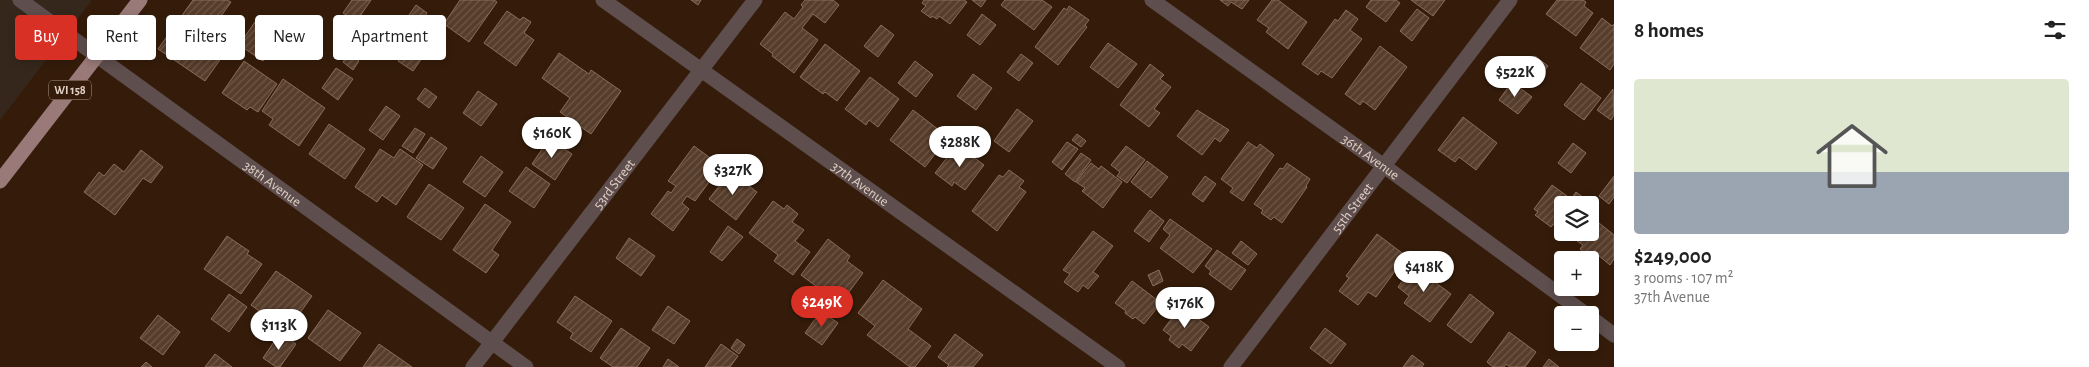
<!DOCTYPE html>
<html lang="en">
<head>
<meta charset="utf-8">
<style>
  body { margin:0; font-family:"Alegreya Sans",sans-serif; background:#f6f6f6; color:#222; height:100vh; display:flex; flex-direction:column; font-size:19px; white-space:nowrap }
  * { box-sizing:border-box; margin:0 }
  p { font-size:16px; color:#767676 }
  .icon { flex:none; width:28px; height:28px; fill:none; stroke:currentColor; stroke-width:2; stroke-linecap:round; stroke-linejoin:round }
  .map { position:relative; flex:1; overflow:hidden }
  .panel { display:flex; flex-direction:column; background:#fff; width:475px }
  .panel>* { flex:none }
  .guide { position:absolute; left:15px; top:15px; width:475px; height:45px; display:flex; gap:10px }
  .tools { position:absolute; left:1554px; top:196px; display:grid; gap:10px }
  .tools a { display:grid; place-items:center; width:45px; height:45px; border-radius:5px; background:#fff; box-shadow:0 2px 8px #0003; font-size:25px }
  .price { position:absolute; translate:-50% -42px; padding:0 11px; border-radius:18px; background:#fff; color:#222; font-size:16px; line-height:32px; filter:drop-shadow(0 1px 2px #0008) }
  .price::after { content:''; position:absolute; left:50%; top:30px; width:15px; height:11px; margin-left:-8px; background:inherit; clip-path:polygon(0 0,100% 0,50% 100%) }
  .price.current { background:#d93025; color:#fff }
  ul { padding:0; list-style:none }
  li { display:grid; align-content:center; gap:10px; height:265px; padding:0 20px }
  li span { display:grid; place-items:center; height:155px; border-radius:5px; color:#555 }
  li>.icon { margin-inline-start:auto }
  span .icon { width:90px; height:90px; fill:#fffc; stroke-width:1 }
  li b { font-size:21px }
  h2 { display:flex; justify-content:space-between; align-items:center; height:60px; padding:0 20px; font-size:21px }
  .chip { padding:0 18px; border-radius:5px; background:#fff; box-shadow:0 2px 8px #0003; font-size:18px; line-height:45px }
  .chip.current { background:#d93025; color:#fff }
  main { display:flex; flex:1; min-height:0 }
  .map>svg:first-child { display:block }
  .commercial { fill:#35271b }
  .building { fill:url(#building-hatch); stroke:#8b6c59 }
  .lines { fill:none; stroke-linecap:round; stroke-linejoin:round }
  .street { stroke:#5e4f4e; stroke-width:15 }
  .primary { stroke:#997a78; stroke-width:15 }
  .labels { text-anchor:middle; stroke-width:4; stroke-linejoin:round; paint-order:stroke }
  .shield { fill:#351c0a; stroke:#ad9a8d; stroke-width:1 }
  .shield-label { font-size:12px; font-weight:bold; fill:#e1d0c5 }
  .street-label { font-size:14px; fill:#e1d0c5; stroke:#351c0a }
</style>
</head>
<body>
<main>
<div class="map">
<svg width="1614" height="367" viewBox="0 0 1614 367">
  <defs>
    <pattern id="building-hatch" width="6" height="6" patternUnits="userSpaceOnUse" patternTransform="scale(1.25)"><rect width="6" height="6" fill="#573d2b"/><path d="M-1 1l2-2M0 6l6-6M5 7l2-2" fill="none" stroke="#6f5848"/></pattern>
  </defs>
  <rect width="100%" height="100%" fill="#351c0a"/>
  <path class="commercial" d="M0,0H92L0,120Z"/>
  <path class="building" d="M193,0H227L231,2L209,33L229,47L205,81L158,49Z
    M352,0H371L356,22L343,13Z
    M460,0H494L497,2L469,42L444,24Z
    M691,0H701L698,5Z
    M805,0H833L839,5L825,23L813,14L802,28L818,40L794,73L772,56L773,54L760,44L785,12L794,19L803,7L801,5Z
    M924,0H964L967,2L950,24L939,16L937,19L932,16L931,18L921,11L926,6L922,3Z
    M972,0H986L981,7Z
    M1005,0H1042L1052,7L1034,30L1001,5Z
    M1220,0H1249L1242,9L1231,2L1228,6Z
    M1272,0H1278L1307,22L1288,49L1266,32L1269,28L1257,20Z
    M1371,0H1396L1400,3L1386,22L1366,7Z
    M1411,0H1445L1433,16Z
    M1557,0H1583L1586,2L1584,6L1593,13L1576,36L1546,14Z
    M416,5L427,13L414,33L402,25Z
    M1069,6L1089,20L1085,25L1087,27L1058,65L1035,47L1064,8L1067,10Z
    M1417,9L1429,18L1412,41L1400,31Z
    M1346,10L1358,19L1350,30L1362,39L1332,78L1321,71L1318,75L1302,64L1335,19L1338,21Z
    M507,11L520,20L523,17L531,22L524,33L534,40L516,66L484,43Z
    M982,14L996,25L980,45L967,35Z
    M1602,18L1612,26L1614,24V64L1610,70L1580,48Z
    M257,19L281,35L263,61L239,45Z
    M881,25L894,35L878,57L864,46Z
    M414,38L429,48L413,71L398,61Z
    M1108,43L1137,64L1118,88L1090,67Z
    M825,44L860,71L837,101L825,92L823,94L800,77Z
    M1380,46L1407,67L1375,110L1363,101L1360,105L1345,94Z
    M559,53L589,74L591,70L621,91L591,134L560,112L570,98L542,78Z
    M349,54L359,61L353,70L343,62Z
    M1021,54L1033,63L1019,81L1007,72Z
    M1535,56L1548,66L1532,87L1514,73L1523,61L1528,65Z
    M244,61L277,84L258,112L250,107L247,110L222,93Z
    M915,61L933,75L916,97L898,83Z
    M1150,64L1164,75L1160,79L1171,87L1154,109L1160,113L1149,127L1120,105Z
    M336,68L353,79L338,100L322,88Z
    M973,74L992,88L976,110L957,96Z
    M870,77L899,99L878,127L869,120L866,125L845,109Z
    M283,79L325,108L299,146L269,125L273,119L262,111Z
    M1512,82L1532,97L1518,114L1499,100Z
    M1581,83L1601,98L1584,120L1564,105Z
    M425,88L437,97L429,108L417,99Z
    M1613,89L1614,115L1611,120L1597,110Z
    M478,91L497,104L481,126L463,113Z
    M386,106L400,116L383,140L369,130Z
    M1017,109L1033,121L1009,152L994,141Z
    M913,110L948,137L925,167L890,140Z
    M1197,110L1229,130L1220,142L1215,138L1202,155L1177,136Z
    M1463,117L1497,143L1476,170L1459,157L1455,162L1438,150Z
    M329,124L365,149L345,179L309,154Z
    M415,128L425,134L413,153L402,146Z
    M1077,134L1086,141L1081,147L1072,140Z
    M431,137L447,148L433,169L416,158Z
    M549,139L572,154L555,180L532,164Z
    M1067,142L1078,149L1062,170L1052,162Z
    M1248,142L1257,148L1260,144L1274,155L1243,201L1230,192L1233,188L1221,179Z
    M1573,143L1586,153L1571,173L1558,163Z
    M957,145L984,165L965,190L954,182L952,186L935,173Z
    M694,146L721,166L695,201L687,196L682,203L689,209L673,231L651,214L668,191L671,193L676,186L668,181Z
    M1126,146L1145,160L1127,183L1117,176L1120,172L1111,165Z
    M380,149L394,158L400,149L423,165L396,205L382,195L377,202L355,187Z
    M141,150L163,167L151,183L143,178L115,215L84,192L99,172L104,176L114,164L124,172Z
    M1081,153L1091,160L1075,182L1065,174Z
    M481,156L503,172L485,197L463,182Z
    M1147,161L1168,177L1151,198L1131,182Z
    M1091,163L1099,169L1101,166L1122,182L1103,208L1082,191L1085,188L1076,182Z
    M1287,163L1310,179L1306,186L1307,187L1282,223L1274,217L1271,220L1261,213L1263,210L1254,204L1280,168L1283,169Z
    M526,167L550,184L534,208L509,191Z
    M1009,170L1024,181L1019,187L1026,192L997,231L972,211L999,175L1003,177Z
    M730,172L757,192L736,220L709,199Z
    M1205,176L1216,184L1203,202L1192,194Z
    M1614,176V197L1609,204L1599,196Z
    M429,184L464,208L441,240L407,217Z
    M1552,185L1571,199L1576,192L1588,201L1586,205H1562V230L1554,224L1551,227L1535,215L1538,212L1534,209Z
    M773,201L784,209L787,205L798,214L792,222L804,230L795,241L810,252L793,275L774,261L778,255L749,233Z
    M485,204L511,222L492,250L499,255L486,273L453,250Z
    M1150,210L1164,221L1149,242L1134,231Z
    M1170,219L1212,249L1193,273L1160,248L1170,235L1163,229Z
    M1594,219L1614,235V259L1610,265L1598,255L1594,260L1580,249L1583,245L1577,241L1584,232H1590V224Z
    M728,226L743,237L722,261L710,252Z
    M1093,231L1113,246L1093,272L1099,276L1088,289L1083,285L1078,292L1064,282L1070,274L1063,270Z
    M1377,234L1406,256L1376,297L1368,292L1358,305L1339,291L1349,278L1346,276Z
    M227,236L249,251L247,254L262,264L241,294L204,269Z
    M629,238L655,256L641,276L616,258Z
    M828,239L850,256L847,261L863,273L840,304L801,275Z
    M1241,241L1257,254L1248,265L1232,253Z
    M1217,250L1246,270L1231,290L1209,274L1211,271L1205,266Z
    M1415,264L1438,281L1436,283L1451,294L1430,322L1404,303L1409,296L1398,287Z
    M1159,270L1163,281L1153,286L1148,275Z
    M276,271L312,296L287,331L251,305Z
    M883,280L922,309L908,329L931,346L915,367H910L867,335L875,326L858,313Z
    M1132,281L1161,303L1144,324L1135,317L1133,319L1125,313L1126,311L1115,303Z
    M229,294L247,307L229,332L211,319Z
    M1470,294L1494,313L1471,343L1447,325Z
    M575,296L612,321L591,352L570,338L573,333L557,322Z
    M668,306L690,321L674,344L652,330Z
    M1181,306L1209,327L1191,351L1182,344L1179,348L1169,340L1171,336L1163,330Z
    M328,310L361,333L340,361L308,338Z
    M821,311L838,323L822,345L805,333Z
    M158,315L180,332L163,355L140,338Z
    M621,328L650,348L637,367H613L600,358Z
    M1325,328L1346,344L1331,364L1310,348Z
    M1509,332L1536,352L1525,367H1510L1506,364L1504,367H1493L1487,362Z
    M280,333L296,344L280,367H276L263,358Z
    M955,334L983,355L973,367H947L949,365L938,357Z
    M737,339L745,345L739,354L731,348Z
    M379,344L412,367H363Z
    M721,344L738,356L730,367H705Z
    M215,354L232,367H205Z
    M1412,355L1424,364L1422,367H1403Z
    M668,359L679,367H663Z
    M1549,359L1559,367H1543Z
    M146,362L152,367H141Z"/>
  <g class="lines">
    <g class="street">
      <path id="s1" d="M20,0L526,367"/>
      <path id="s2" d="M603,0L1118,367"/>
      <path id="s3" d="M1152,0L1384,166L1587,315"/>
      <path d="M1590,317L1614,335"/>
      <path id="s4" d="M473,367L755,0"/>
      <path id="s5" d="M1231,367L1510,0"/>
    </g>
    <path class="primary" d="M0,181L140,0"/>
  </g>
  <g class="labels">
    <rect class="shield" x="49" y="80.5" width="42" height="19" rx="4"/>
    <g class="shield-label">
      <text x="70" y="94">WI 158</text>
    </g>
    <g class="street-label">
      <text dy="5" stroke="none"><textPath href="#s3" startOffset="269">36th Avenue</textPath></text>
      <text dy="5" stroke="none"><textPath href="#s1" startOffset="312">38th Avenue</textPath></text>
      <text dy="5" stroke="none"><textPath href="#s4" startOffset="231">53rd Street</textPath></text>
      <text dy="5" stroke="none"><textPath href="#s2" startOffset="316">37th Avenue</textPath></text>
      <text dy="5" stroke="none"><textPath href="#s5" startOffset="200">55th Street</textPath></text>
    </g>
  </g>
</svg>
<div class="tools">
<a><svg class="icon" aria-label="layers" viewBox="0 0 24 24"><path d="M12 4l9 5-9 5-9-5zM3 14l9 5 9-5"/></svg></a>
<a>+</a>
<a>−</a>
</div>
<b class="price" style="left:1515px;top:98px">$522K</b>
<b class="price" style="left:552px;top:159px">$160K</b>
<b class="price" style="left:960px;top:168px">$288K</b>
<b class="price" style="left:733px;top:196px">$327K</b>
<b class="price" style="left:1424px;top:293px">$418K</b>
<b class="price current" style="left:822px;top:328px">$249K</b>
<b class="price" style="left:1185px;top:329px">$176K</b>
<b class="price" style="left:279px;top:351px">$113K</b>
<div class="guide">
<a class="chip current">Buy</a>
<a class="chip">Rent</a>
<a class="chip">Filters</a>
<a class="chip">New</a>
<a class="chip">Apartment</a>
</div>
</div>
<section class="panel">
<h2>8 homes<svg class="icon" aria-label="filters" viewBox="0 0 24 24"><path d="M4 7h16M4 17h16"/><circle cx="9" cy="7" r="2"/><circle cx="15" cy="17" r="2"/></svg></h2>
<ul>
<li><span style="background:linear-gradient(#dfe7d0 60%,#9aa5b1 0)"><svg class="icon" aria-label="home" viewBox="0 0 24 24"><path d="M3 11l9-7 9 7M6 9v11h12V9"/></svg></span><div><b>$249,000</b><p>3 rooms · 107 m²</p><p>37th Avenue</p></div></li>
</ul>
</section>
</main>
</body>
</html>
